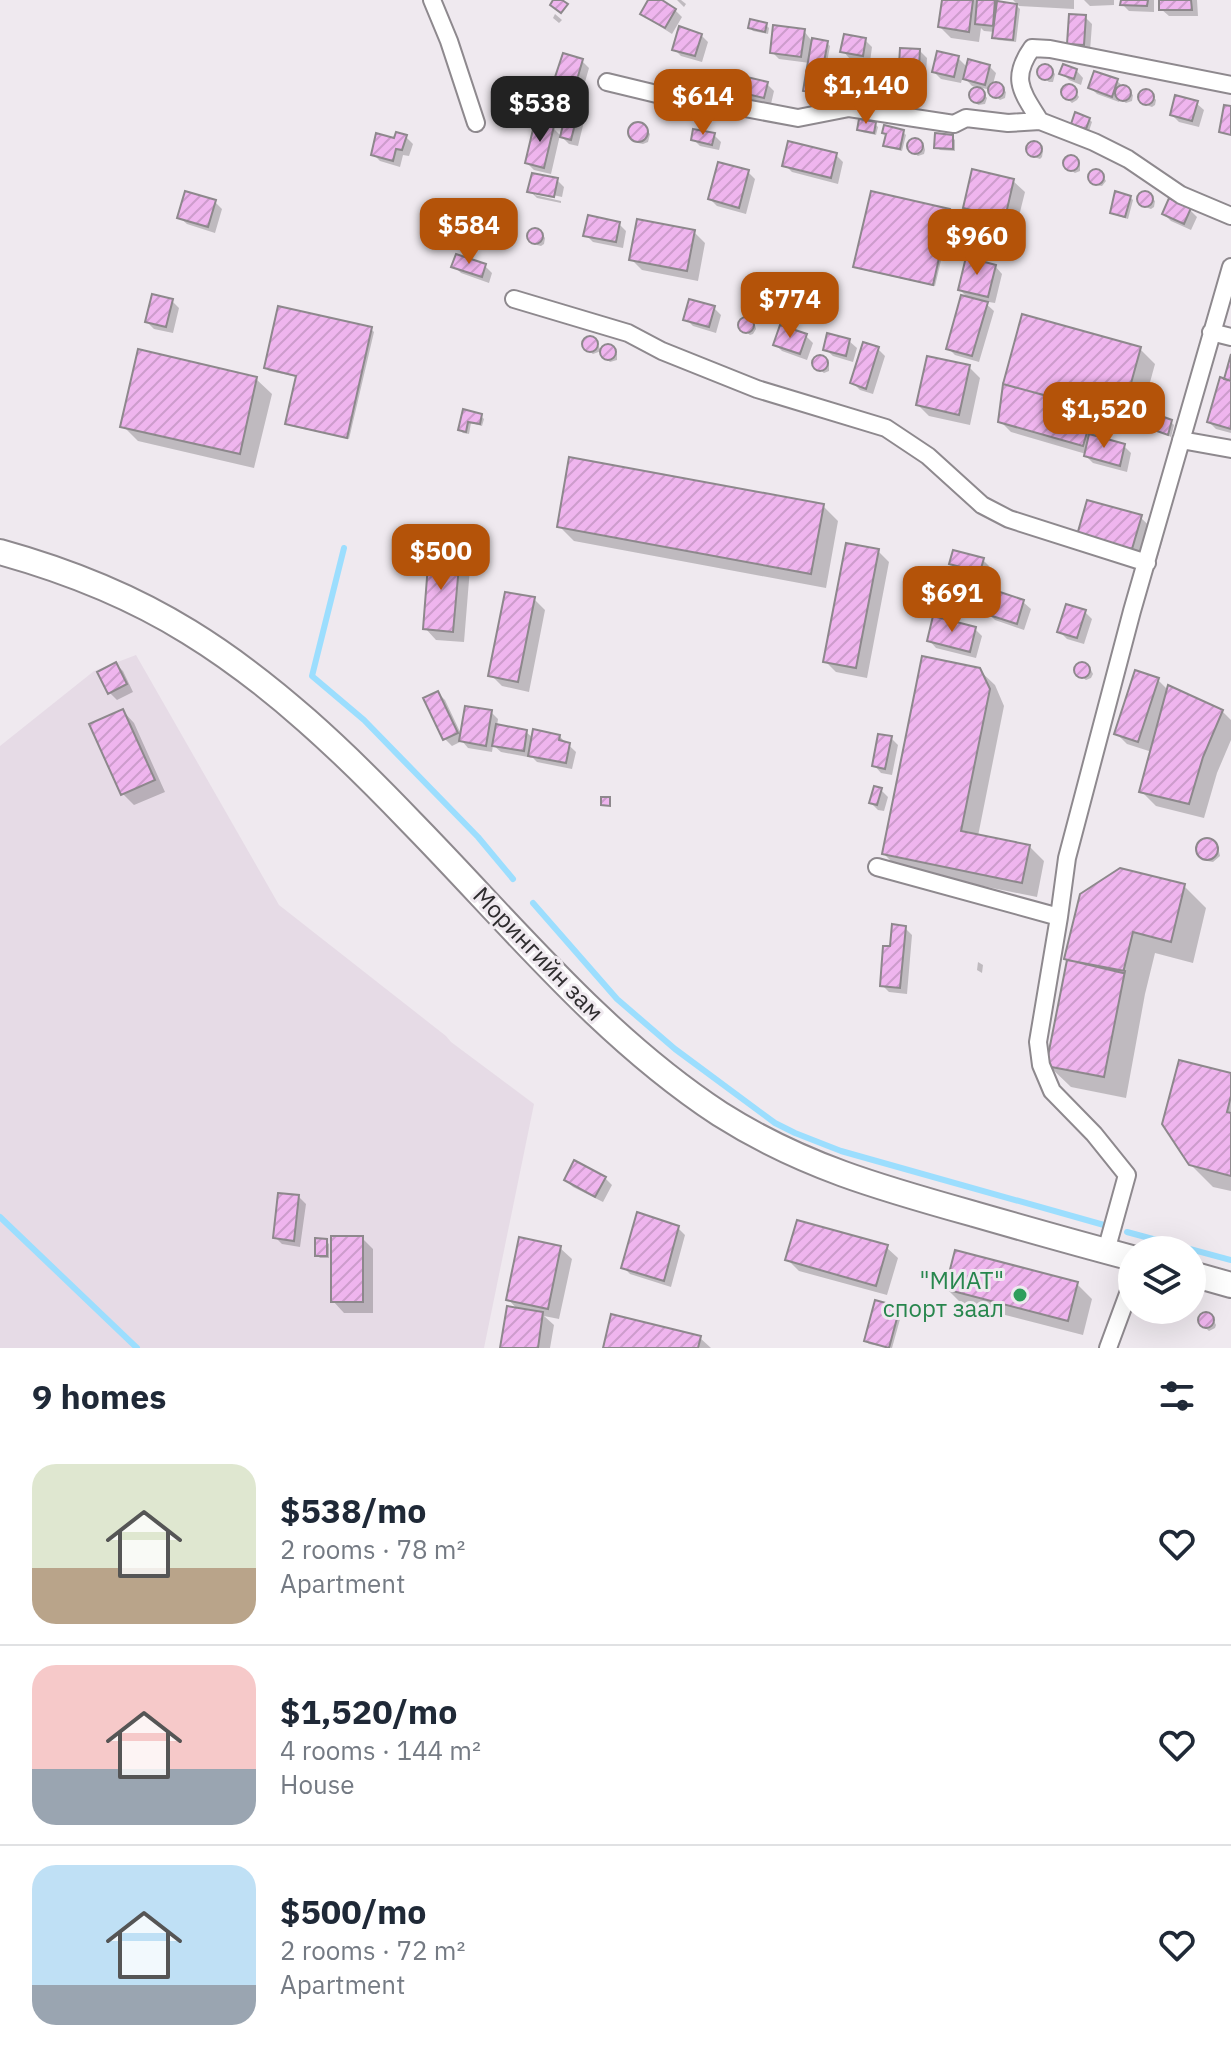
<!DOCTYPE html>
<html lang="en">
<head>
<meta charset="utf-8">
<style>
  body { margin:0; font-family:"IBM Plex Sans",sans-serif; background:#f2f2f3; color:#1f2937; height:100vh; display:flex; flex-direction:column; font-size:30px; white-space:nowrap }
  * { box-sizing:border-box; margin:0 }
  p { font-size:26px; color:#747a83 }
  .icon { flex:none; width:44px; height:44px; fill:none; stroke:currentColor; stroke-width:2; stroke-linecap:round; stroke-linejoin:round }
  .map { position:relative; height:1348px; overflow:hidden }
  .panel { display:flex; flex-direction:column; background:#fff; flex:1 }
  .panel>* { flex:none }
  .fabs { position:absolute; left:1118px; top:1236px; display:grid; gap:16px }
  .fabs a { display:grid; place-items:center; width:88px; height:88px; border-radius:50%; background:#fff; box-shadow:0 8px 32px #0002; font-size:40px }
  .price { position:absolute; translate:-50% -68px; padding:0 18px; border-radius:16px; background:#b45309; color:#fff; font-size:26px; line-height:52px; filter:drop-shadow(0 2px 4px #0008) }
  .price::after { content:''; position:absolute; left:50%; top:48px; width:24px; height:18px; margin-left:-12px; background:inherit; clip-path:polygon(0 0,100% 0,50% 100%) }
  .price.active { background:#222; color:#fff }
  ul { padding:0; list-style:none }
  li { display:flex; align-items:center; gap:24px; height:200px; padding:0 32px }
  li+li { border-top:2px solid #e0e1e3 }
  li span { display:grid; place-items:center; flex:none; width:224px; height:160px; border-radius:24px; color:#555 }
  li>.icon { margin-inline-start:auto }
  span .icon { width:96px; height:96px; fill:#fffc; stroke-width:1 }
  li b { font-size:34px }
  h2 { display:flex; justify-content:space-between; align-items:center; height:96px; padding:0 32px; font-size:34px }
  .map>svg:first-child { display:block }
  .built { fill:#e6dbe6 }
  .shadow { fill:#0003 }
  .lines { fill:none; stroke-linecap:round; stroke-linejoin:round }
  .stream { stroke:#9cdefe; stroke-width:6 }
  .building { fill:url(#building-hatch); stroke:#8d888c; stroke-width:2 }
  .street-casing { stroke:#8e898e; stroke-width:20 }
  .secondary-casing { stroke:#8e898e; stroke-width:28 }
  .street { stroke:#fff; stroke-width:16 }
  .secondary { stroke:#fff; stroke-width:24 }
  .leisure-dot { fill:#2e9e5b; stroke:#efe9ef; stroke-width:3 }
  .labels { text-anchor:middle; stroke-width:6; stroke-linejoin:round; paint-order:stroke }
  .street-label { font-size:24px; fill:#2e2c2e; stroke:#efe9ef }
  .leisure-label { font-size:24px; fill:#27864d; stroke:#efe9ef; text-anchor:end }
</style>
</head>
<body>
<div class="map">
<svg width="1231" height="1348" viewBox="0 0 1231 1348">
  <defs>
    <pattern id="building-hatch" width="6" height="6" patternUnits="userSpaceOnUse" patternTransform="scale(2)"><rect width="6" height="6" fill="#efb5ee"/><path d="M-1 1l2-2M0 6l6-6M5 7l2-2" fill="none" stroke="#cd9ccc"/></pattern>
  </defs>
  <rect width="100%" height="100%" fill="#efe9ef"/>
  <path class="built" d="M136,655L279,905L446,1036L451,1042L534,1104L484,1348H0V746L94,671Z"/>
  <path class="shadow" d="M651,0H658L675,10L682,17L672,34L650,20L643,13Z
    M677,0H681L686,4L684,7Z
    M944,0H998L1002,4L1017,6L1020,9L1016,42L998,40L995,37V32L984,31L981,28L979,42L951,38L940,27Z
    M1013,0H1074V9L1019,6Z
    M1084,0H1114V5L1090,6Z
    M1123,0H1154V12L1129,11L1122,4Z
    M1161,0H1197L1198,16H1169L1161,9Z
    M555,14L562,20L559,23L553,18Z
    M1085,17L1092,24L1090,51L1076,50L1069,43Z
    M766,25L769,28L768,34L753,31L750,28Z
    M804,31L811,40L827,43L830,46L821,95L808,93L805,90L810,63L779,59L772,52Z
    M701,35L708,42L702,62L681,56L674,49Z
    M865,40L872,47L870,62L850,59L843,51Z
    M920,51L927,58L926,73L908,71L901,64Z
    M958,58L968,68L989,66L996,73L993,84L1000,85L1003,89L1006,92L1005,98L1000,100L993,95L991,90L978,87L987,98L985,104L978,105L971,95L977,87L972,86L963,76L961,83L941,79L934,72Z
    M582,61L589,68L583,89L565,84L558,77Z
    M1043,67H1049L1055,74L1053,82H1049L1040,75L1039,71Z
    M1076,70L1083,78L1081,85L1069,80L1062,73Z
    M1117,81L1133,95L1132,101L1126,103L1120,99L1119,102L1097,94L1090,87Z
    M767,84L774,91L771,104L744,98L736,91Z
    M1068,86L1075,91L1079,97L1077,100L1072,103L1065,97L1063,91Z
    M1145,91L1149,92L1156,100L1155,105L1152,107L1146,105L1142,102L1140,96Z
    M580,102L587,109L578,146L569,144L562,137Z
    M1196,103L1204,110L1199,127L1179,122L1172,115Z
    M1089,119L1092,122L1089,131L1073,123Z
    M636,124H641L650,134L648,142L643,144L638,143L631,135L632,127Z
    M875,124L878,127L876,135L862,132L859,129Z
    M553,128L560,135L551,174L534,170L527,163Z
    M884,132H903L906,135L902,151L889,148L886,145L888,136Z
    M714,135L721,142L719,150L700,146L693,139Z
    M406,137L413,144L409,156L403,155L400,167L380,161L373,154Z
    M952,137L955,140V151L940,150L937,147Z
    M916,140L924,146L925,150L924,154L918,156L911,151L909,145L910,142Z
    M1033,143L1037,144L1043,151L1042,157L1040,159L1034,157L1030,154L1028,148Z
    M836,155L843,162L838,184L792,172L785,165Z
    M1070,157L1080,163V171L1075,173L1067,168L1065,162Z
    M1096,171H1100L1106,181L1102,186L1096,185L1090,178L1092,172Z
    M748,172L755,179L746,214L717,206L710,199Z
    M557,180L564,187L562,197L535,191V195L561,201V203L537,198L530,191Z
    M1013,181L1025,192L1016,228L977,218L965,207Z
    M1144,193L1148,194L1155,201L1154,207L1151,209L1145,207L1141,204L1139,198Z
    M1130,197L1133,200L1128,219L1115,215L1112,212Z
    M215,202L222,209L215,233L187,224L179,217Z
    M1190,210L1197,217L1191,230L1171,221L1164,214Z
    M949,211L952,214L935,286L859,269L856,266Z
    M619,224L626,231L623,248L593,242L586,235Z
    M536,230L540,231L545,238L544,244L541,246L537,245L529,236L530,233Z
    M694,232L705,243L698,281L642,270L631,259Z
    M983,238L986,241L984,252L975,250L972,247Z
    M454,266H485L492,273L489,283L461,273Z
    M995,266L1002,274L995,303L983,301L994,311L979,362L955,355L948,348L969,299L960,290Z
    M172,301L179,308L173,333L154,329L147,322Z
    M714,308L721,315L716,333L693,326L686,319Z
    M747,319L755,325L756,329L753,334L750,335L741,328V322Z
    M371,329L374,332L349,439L291,426L288,423L298,377L269,371L266,368Z
    M806,336L813,343L807,360L782,351L775,344Z
    M591,338L597,343L601,351L593,354L586,349L584,343Z
    M849,341L857,348L853,362L833,356L825,349Z
    M609,346L617,354V360L610,362L604,357L602,351Z
    M878,349L885,356L873,394L860,390L853,383Z
    M1140,349L1155,364L1137,430L1104,421L1099,439L1124,446L1131,453L1127,472L1093,463L1086,456V454L1011,432L1000,421L1005,384Z
    M820,357L829,363V371L824,373L817,368L815,365L816,359Z
    M1231,361V433L1216,429L1209,422Z
    M969,367L980,378L970,425L929,416L918,405Z
    M256,379L272,394L254,468L138,441L123,426Z
    M464,412L481,416L484,419L482,426L471,423L469,434L463,433L460,430Z
    M1171,422L1174,425L1171,437L1159,431Z
    M823,506L838,521L826,588L574,541L559,526Z
    M1140,517L1163,539L1154,570L1102,556Z
    M878,551L889,562L867,678L836,672L825,661Z
    M459,557L470,568L464,642L436,640L425,628Z
    M983,560L990,567L987,578L982,577L992,588L991,591L1023,602L1031,609L1024,630L995,620L988,613L989,611L955,602L948,595L962,574L952,563Z
    M534,599L545,610L529,692L502,686L491,675Z
    M1085,612L1092,619L1084,644L1067,639L1060,632Z
    M975,629L982,636L976,658L936,648L929,640Z
    M116,664L123,671L133,692L117,700L110,693Z
    M1084,664L1091,670L1093,674L1091,678L1086,680L1079,675L1077,669L1078,666Z
    M979,670L995,685L1004,706L978,836L1029,846L1044,861L1037,897L899,869L884,854Z
    M1158,680L1169,691L1222,711L1231,720V740L1217,773L1204,818L1156,806L1141,791L1152,752L1127,744L1116,733Z
    M438,693L445,700L462,736L491,712L498,719L497,726L526,732L533,738L559,736L576,752L572,769L537,762L533,758L501,752L493,745L492,752L468,748L462,741L452,746L445,739Z
    M123,711L134,723L165,792L134,805L123,794Z
    M891,738L898,745L892,775L881,773L874,765Z
    M881,790L888,797L884,811L878,810L871,803Z
    M1209,840L1218,847L1220,856L1213,862L1207,861L1198,852V847L1201,842Z
    M1184,886L1206,908L1193,963L1155,953L1145,994L1126,1098L1071,1087L1048,1065L1069,961L1066,958Z
    M905,928L912,935L907,994L889,992L882,985L892,949Z
    M978,962L983,965L982,973L977,970Z
    M1231,1075V1191L1213,1187L1190,1164Z
    M605,1178L612,1185L603,1202L573,1187L566,1180Z
    M299,1197L306,1204L300,1247L282,1244L275,1237Z
    M678,1228L685,1235L671,1287L630,1274L623,1267Z
    M362,1238L373,1249V1313H344L333,1301Z
    M326,1241L329,1244V1258H320L317,1255Z
    M886,1247L898,1258L887,1295L799,1271L788,1260Z
    M560,1248L572,1259L559,1319L544,1316L554,1325L550,1348H502L518,1310L508,1299Z
    M1077,1284L1092,1299L1083,1335L962,1304L947,1289Z
    M899,1309L902,1312L892,1348L869,1344L866,1341Z
    M1205,1315L1213,1319L1216,1325L1215,1328L1209,1331L1202,1325L1200,1322L1202,1316Z
    M700,1338L711,1348H605Z"/>
  <g class="lines">
    <path class="stream" d="M344,548L312,676L364,720L478,837L513,879
      M533,903L617,999L675,1049L775,1123L795,1133L841,1151L1104,1225
      M0,1217L137,1348
      M1127,1232L1231,1260"/>
  </g>
  <path class="building" d="M553,0H562L568,4L561,13L550,5Z
    M648,0H662L676,9L665,28L640,14Z
    M942,0H973L969,32L938,27Z
    M977,0H995L993,26L975,24Z
    M1121,0H1148L1147,6L1120,5Z
    M1159,0H1191L1192,10H1159Z
    M997,1L1017,4L1013,40L992,38Z
    M1069,14L1086,15L1084,45L1067,44Z
    M750,19L767,23L765,32L748,28Z
    M773,25L805,29L801,57L770,53Z
    M679,26L702,34L695,56L672,50Z
    M844,34L866,38L863,56L840,52Z
    M812,38L828,41L818,93L803,91Z
    M900,48L920,49L919,67L899,65Z
    M937,51L959,56L954,77L932,72Z
    M563,53L583,59L576,83L555,77Z
    M968,59L990,65L985,85L963,79Z
    M1037 72a8 8 0 1 1 16 0a8 8 0 1 1-16 0Z
    M1063,64L1077,69L1074,79L1059,74Z
    M1094,71L1118,79L1112,97L1088,88Z
    M738,75L768,82L764,98L734,91Z
    M988 90a8 8 0 1 1 16 0a8 8 0 1 1-16 0Z
    M1061 92a8 8 0 1 1 16 0a8 8 0 1 1-16 0Z
    M1115 93a8 8 0 1 1 16 0a8 8 0 1 1-16 0Z
    M969 95a8 8 0 1 1 16 0a8 8 0 1 1-16 0Z
    M1138 97a8 8 0 1 1 16 0a8 8 0 1 1-16 0Z
    M1175,95L1198,101L1192,121L1170,115Z
    M570,97L581,100L571,140L560,137Z
    M1224,105L1231,106V135L1219,132Z
    M1075,112L1090,118L1086,129L1071,124Z
    M859,119L876,122L874,133L857,130Z
    M535,121L554,126L544,168L525,163Z
    M628 132a10 10 0 1 1 20 0a10 10 0 1 1-20 0Z
    M884,125L904,130L900,149L883,146L886,134L882,133Z
    M693,129L715,133L712,145L691,140Z
    M396,132L407,135L402,150L396,149L393,161L371,155L376,133L394,138Z
    M935,133L953,135V149L934,148Z
    M907 146a8 8 0 1 1 16 0a8 8 0 1 1-16 0Z
    M1026 149a8 8 0 1 1 16 0a8 8 0 1 1-16 0Z
    M788,141L837,153L831,178L782,166Z
    M1063 163a8 8 0 1 1 16 0a8 8 0 1 1-16 0Z
    M718,162L749,170L739,208L708,199Z
    M1088 177a8 8 0 1 1 16 0a8 8 0 1 1-16 0Z
    M972,169L1014,179L1005,218L963,208Z
    M532,173L558,178L554,197L527,192Z
    M1137 199a8 8 0 1 1 16 0a8 8 0 1 1-16 0Z
    M185,191L216,200L208,227L177,218Z
    M871,191L950,209L933,285L853,267Z
    M1115,191L1131,196L1125,217L1110,213Z
    M1169,198L1191,208L1184,224L1162,214Z
    M588,215L620,222L616,242L583,236Z
    M637,219L695,230L687,271L629,260Z
    M527 236a8 8 0 1 1 16 0a8 8 0 1 1-16 0Z
    M973,233L984,236L981,250L970,248Z
    M456,254L486,264L482,277L451,267Z
    M966,257L996,265L988,297L958,290Z
    M152,294L173,299L166,327L145,322Z
    M961,295L988,302L972,356L946,349Z
    M689,299L715,306L709,327L683,320Z
    M278,306L372,327L347,438L285,424L296,376L264,368Z
    M1022,314L1141,347L1122,416L1003,384Z
    M738 325a8 8 0 1 1 16 0a8 8 0 1 1-16 0Z
    M780,325L807,334L800,354L773,345Z
    M827,333L850,339L846,356L823,350Z
    M582 344a8 8 0 1 1 16 0a8 8 0 1 1-16 0Z
    M863,342L879,347L866,389L850,383Z
    M600 352a8 8 0 1 1 16 0a8 8 0 1 1-16 0Z
    M138,349L257,377L240,454L120,427Z
    M1231,354V381L1224,379Z
    M812 363a8 8 0 1 1 16 0a8 8 0 1 1-16 0Z
    M927,356L970,365L959,415L916,405Z
    M1220,377L1231,381V429L1207,422Z
    M1003,384L1094,409L1083,446L998,422Z
    M463,409L482,414L480,424L468,422L466,432L458,430Z
    M1161,416L1172,420L1168,435L1157,431Z
    M1089,434L1125,444L1120,466L1084,456Z
    M569,457L824,504L811,574L557,527Z
    M1087,500L1142,515L1132,549L1077,535Z
    M846,543L879,549L856,668L823,662Z
    M953,550L984,558L980,572L949,564Z
    M429,552L460,555L453,632L423,629Z
    M953,569L986,579L979,605L946,595Z
    M994,590L1024,600L1017,624L986,614Z
    M505,592L535,597L518,682L488,676Z
    M1066,604L1086,610L1077,638L1057,632Z
    M933,616L976,627L970,652L927,641Z
    M922,656L980,668L990,689L961,831L1030,845L1022,883L882,854Z
    M1074 670a8 8 0 1 1 16 0a8 8 0 1 1-16 0Z
    M116,662L127,684L108,694L97,672Z
    M1135,670L1159,678L1138,742L1114,734Z
    M1168,685L1223,710L1203,757L1189,804L1139,792Z
    M438,691L458,733L443,740L423,698Z
    M465,706L492,710L486,746L459,741Z
    M123,709L155,780L121,795L89,724Z
    M496,724L527,730L524,751L492,746Z
    M533,729L560,735L559,740L570,743L566,763L528,756Z
    M878,734L892,736L885,769L872,766Z
    M874,786L882,788L877,805L869,803Z
    M601,797H610V806L601,805Z
    M1196 849a11 11 0 1 1 22 0a11 11 0 1 1-22 0Z
    M1120,868L1185,884L1171,942L1133,932L1123,973L1064,959L1080,894Z
    M892,924L906,926L900,988L880,986L883,946H890Z
    M1067,960L1125,971L1104,1077L1046,1066Z
    M1179,1060L1231,1073V1096L1227,1112L1231,1113V1176L1189,1165L1162,1124Z
    M574,1160L606,1177L595,1197L564,1180Z
    M278,1193L299,1195L294,1241L273,1238Z
    M637,1212L679,1226L664,1281L621,1268Z
    M797,1220L888,1245L876,1286L785,1260Z
    M331,1236H363V1302H331Z
    M519,1237L561,1246L548,1309L506,1300Z
    M315,1238L327,1239V1256H315Z
    M955,1250L1078,1282L1068,1321L945,1289Z
    M875,1300L900,1307L889,1348L864,1341Z
    M507,1306L543,1312L538,1348H500Z
    M1198 1320a8 8 0 1 1 16 0a8 8 0 1 1-16 0Z
    M611,1314L701,1336L698,1348H603Z"/>
  <g class="lines">
    <defs>
      <path id="street" d="M432,0L449,41L476,123
        M607,82L694,103L729,105L798,118L849,108L954,124L966,118L1008,123L1040,121L1094,142L1128,159L1181,195L1231,216
        M1040,121C1022,92 1010,79 1032,48L1050,49L1231,85
        M514,299L628,333L662,351L757,389L886,428L928,456L982,505L1009,519L1147,563
        M1211,332L1231,337
        M1181,440L1231,449
        M877,867L1059,917
        M1106,1251L1127,1175L1094,1134L1052,1091L1041,1065L1038,1042L1059,917L1067,858L1132,611L1231,267
        M1108,1348L1132,1283"/>
      <path id="secondary" d="M0,552C65,570 131,596 189,632C272,683 345,753 412,823C510,923 601,1036 720,1114C802,1166 881,1188 974,1214C1026,1229 1079,1244 1132,1258
        M1192,1274L1231,1285"/>
    </defs>
    <use href="#street" class="street-casing"/>
    <use href="#secondary" class="secondary-casing"/>
    <use href="#street" class="street"/>
    <use href="#secondary" class="secondary"/>
  </g>
  <circle class="leisure-dot" cx="1020" cy="1295" r="8"/>
  <g class="labels">
    <g class="street-label">
      <text transform="translate(538 954) rotate(46)" y="8">Морингийн зам</text>
    </g>
    <g class="leisure-label">
      <text x="1004" y="1289">"МИАТ"<tspan x="1004" dy="28">спорт заал</tspan></text>
    </g>
  </g>
</svg>
<div class="fabs">
<a><svg class="icon" aria-label="layers" viewBox="0 0 24 24"><path d="M12 4l9 5-9 5-9-5zM3 14l9 5 9-5"/></svg></a>
</div>
<b class="price" style="left:866px;top:126px">$1,140</b>
<b class="price" style="left:703px;top:137px">$614</b>
<b class="price active" style="left:540px;top:144px">$538</b>
<b class="price" style="left:469px;top:266px">$584</b>
<b class="price" style="left:977px;top:277px">$960</b>
<b class="price" style="left:790px;top:340px">$774</b>
<b class="price" style="left:1104px;top:450px">$1,520</b>
<b class="price" style="left:441px;top:592px">$500</b>
<b class="price" style="left:952px;top:634px">$691</b>
</div>
<section class="panel">
<h2>9 homes<svg class="icon" aria-label="filters" viewBox="0 0 24 24"><path d="M4 7h16M4 17h16"/><circle cx="9" cy="7" r="2"/><circle cx="15" cy="17" r="2"/></svg></h2>
<ul>
<li><span style="background:linear-gradient(#dfe7d0 65%,#b9a48a 0)"><svg class="icon" aria-label="home" viewBox="0 0 24 24"><path d="M3 11l9-7 9 7M6 9v11h12V9"/></svg></span><div><b>$538/mo</b><p>2 rooms · 78 m²</p><p>Apartment</p></div><svg class="icon" aria-label="heart" viewBox="0 0 24 24"><path d="M12 20l-8-8c-3-5 5-10 8-4 3-6 11-1 8 4z"/></svg></li>
<li><span style="background:linear-gradient(#f6c9c9 65%,#9aa5b1 0)"><svg class="icon" aria-label="home" viewBox="0 0 24 24"><path d="M3 11l9-7 9 7M6 9v11h12V9"/></svg></span><div><b>$1,520/mo</b><p>4 rooms · 144 m²</p><p>House</p></div><svg class="icon" aria-label="heart" viewBox="0 0 24 24"><path d="M12 20l-8-8c-3-5 5-10 8-4 3-6 11-1 8 4z"/></svg></li>
<li><span style="background:linear-gradient(#bfe0f5 75%,#9aa5b1 0)"><svg class="icon" aria-label="home" viewBox="0 0 24 24"><path d="M3 11l9-7 9 7M6 9v11h12V9"/></svg></span><div><b>$500/mo</b><p>2 rooms · 72 m²</p><p>Apartment</p></div><svg class="icon" aria-label="heart" viewBox="0 0 24 24"><path d="M12 20l-8-8c-3-5 5-10 8-4 3-6 11-1 8 4z"/></svg></li>
</ul>
</section>
</body>
</html>
